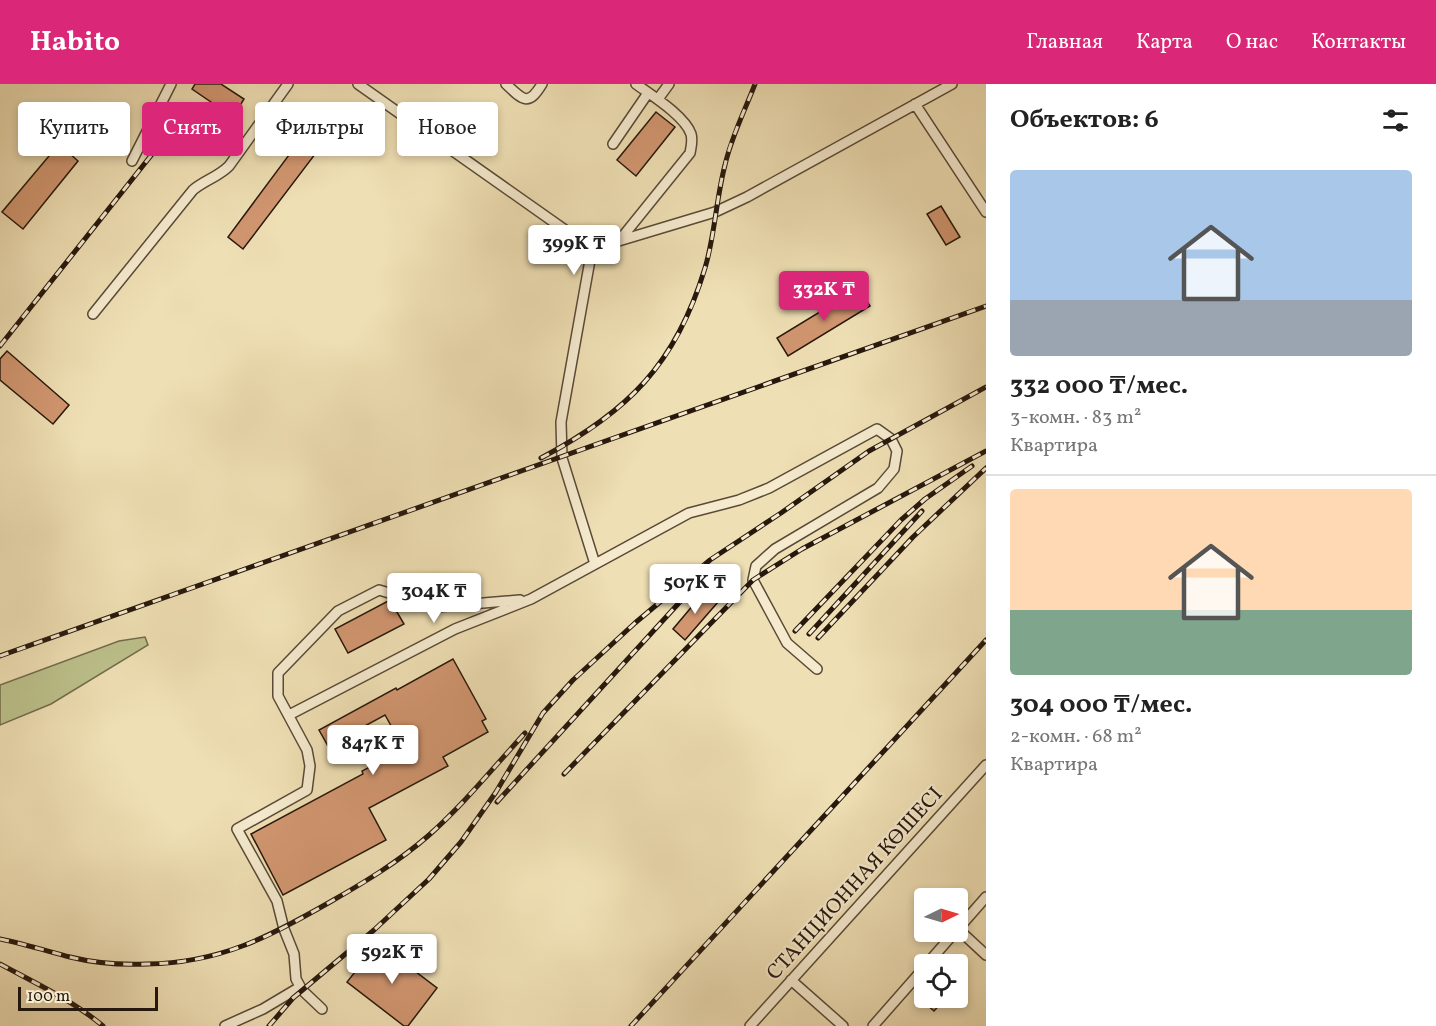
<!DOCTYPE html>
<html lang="ru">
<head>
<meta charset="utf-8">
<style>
  body { margin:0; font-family:Vollkorn,serif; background:#f6f6f6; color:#222; height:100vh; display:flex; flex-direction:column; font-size:22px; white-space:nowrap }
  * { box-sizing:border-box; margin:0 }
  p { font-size:20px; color:#767676 }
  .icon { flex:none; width:33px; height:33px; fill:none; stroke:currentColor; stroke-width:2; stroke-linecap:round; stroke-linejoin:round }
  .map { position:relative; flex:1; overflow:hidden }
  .sheet { display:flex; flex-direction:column; background:#fff; width:450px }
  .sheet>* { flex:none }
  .banner { position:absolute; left:18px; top:18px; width:570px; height:54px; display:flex; gap:12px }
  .needle { width:39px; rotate:85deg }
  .fabs { position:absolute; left:914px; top:804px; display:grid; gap:12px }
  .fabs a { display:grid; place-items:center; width:54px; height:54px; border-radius:6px; background:#fff; box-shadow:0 3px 9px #0003; font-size:30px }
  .scale { position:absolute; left:18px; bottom:15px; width:140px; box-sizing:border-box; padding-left:6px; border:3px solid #27180d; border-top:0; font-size:16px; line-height:21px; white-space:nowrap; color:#27180d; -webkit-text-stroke:4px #f5eace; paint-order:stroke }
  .price { position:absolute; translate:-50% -51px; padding:0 14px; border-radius:6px; background:#fff; color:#222; font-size:20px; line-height:39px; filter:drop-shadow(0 2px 3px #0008) }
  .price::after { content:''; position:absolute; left:50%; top:36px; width:18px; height:14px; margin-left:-9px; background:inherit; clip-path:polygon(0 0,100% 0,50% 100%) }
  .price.selected { background:#db2777; color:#fff }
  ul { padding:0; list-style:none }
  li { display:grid; align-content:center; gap:12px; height:318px; padding:0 24px }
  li+li { border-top:2px solid #e0e0e0 }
  li span { display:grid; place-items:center; height:186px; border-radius:6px; color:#555 }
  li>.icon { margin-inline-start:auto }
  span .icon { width:108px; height:108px; fill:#fffc; stroke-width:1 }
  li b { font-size:26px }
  h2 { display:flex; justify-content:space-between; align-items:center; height:72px; padding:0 24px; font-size:26px }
  .chip { padding:0 21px; border-radius:6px; background:#fff; box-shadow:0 3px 9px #0003; font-size:21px; line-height:54px }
  .chip.selected { background:#db2777; color:#fff }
  header { display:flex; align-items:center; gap:36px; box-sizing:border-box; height:84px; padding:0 30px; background:#db2777; color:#fff }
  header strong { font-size:28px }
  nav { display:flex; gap:33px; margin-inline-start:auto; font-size:21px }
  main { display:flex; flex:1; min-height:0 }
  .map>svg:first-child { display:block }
  .green { fill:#bcc18b; stroke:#726c4c; stroke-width:1.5 }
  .building { fill:#d19670; stroke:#27180d; stroke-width:1.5 }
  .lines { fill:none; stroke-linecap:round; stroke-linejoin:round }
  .minor-casing { stroke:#594a37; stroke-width:12 }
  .minor { stroke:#f5eace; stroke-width:9 }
  .rail-casing { stroke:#27180d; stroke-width:5 }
  .rail { stroke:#f5eace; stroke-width:3; stroke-dasharray:9; stroke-linecap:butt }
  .labels { text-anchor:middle; stroke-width:4.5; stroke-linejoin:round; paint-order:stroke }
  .street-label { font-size:21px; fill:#27180d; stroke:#f5eace }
</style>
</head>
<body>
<header>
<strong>Habito</strong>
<nav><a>Главная</a><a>Карта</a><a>О нас</a><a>Контакты</a></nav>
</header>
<main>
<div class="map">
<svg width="986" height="942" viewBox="0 0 986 942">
  <rect width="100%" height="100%" fill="#efdfb4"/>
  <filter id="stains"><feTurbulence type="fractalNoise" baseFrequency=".00333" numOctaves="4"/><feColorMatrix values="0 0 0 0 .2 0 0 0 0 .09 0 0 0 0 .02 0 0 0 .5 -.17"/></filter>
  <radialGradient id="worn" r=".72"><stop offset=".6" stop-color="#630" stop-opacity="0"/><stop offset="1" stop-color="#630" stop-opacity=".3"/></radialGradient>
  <path class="green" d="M145,553L148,561L51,620L0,641V601L119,557Z"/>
  <path class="building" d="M195,0H221L244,15L233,33L192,5Z
    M656,28L675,43L636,92L617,76Z
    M277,31L319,65L243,165L228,153L292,67L264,45Z
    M59,60L78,77L23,145L2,128Z
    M941,122L960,153L946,161L927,130Z
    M859,204L870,222L788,272L777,254Z
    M7,267L69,321L53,340L0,296V275Z
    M705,507L718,518L685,556L673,545Z
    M390,516L404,540L348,569L335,545Z
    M453,575L486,635L482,637L488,648L443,673L448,682L369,724L386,756L283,811L251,750L363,690L362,687L404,665L385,631L328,662L319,646L396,604L397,606Z
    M378,859L437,904L408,942H404L347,898Z
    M919,914H946L934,927Z"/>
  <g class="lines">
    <defs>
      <path id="minor" d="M358,0L592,165L561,338L562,374L595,480
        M506,0C523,16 528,23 542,0
        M658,15L669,0
        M915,20L986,128
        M613,60L648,9
        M132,77L171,0
        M619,157L690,69C691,63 693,57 691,50C685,32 651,11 636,0
        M592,165L715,128L747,113L952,0
        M93,230L193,106C205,96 218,93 229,82L288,0
        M289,631L455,545L531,515L689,429L739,416L769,404L877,345L891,355L897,367L894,385L878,404L775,465L756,482L753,496L787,559L817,585
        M958,845L986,871
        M957,846L986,813
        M927,880L955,848
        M791,896L843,942
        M322,925L302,906L296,895L294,870L284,845L277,817L237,745L307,706L310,682L307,666L278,612V589L338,527L379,506L436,523L520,516
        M225,942L263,925L300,903
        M750,942L986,681
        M873,942L924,884"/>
    </defs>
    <use href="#minor" class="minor-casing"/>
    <use href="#minor" class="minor"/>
    <defs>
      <path id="rail" d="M0,262L176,40
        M541,374C628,328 676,280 705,184C715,151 716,115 725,81C731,54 745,26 755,0
        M795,547L901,436L925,415L972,382
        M809,550L922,427
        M818,554L913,453L986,384
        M0,572L986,222
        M564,690L753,496L802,465L986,367
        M497,718L710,485
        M0,855C24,860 47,867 70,873C94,879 123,881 147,880C220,879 269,853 330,818C365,798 398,778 428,752C463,721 493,684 525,649
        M0,880C35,899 72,916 103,942
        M269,942L293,914L374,846L429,795L461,758L496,708L543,629L573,596L635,539L710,476L781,429L869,367L986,303
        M631,942L986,556"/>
    </defs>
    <use href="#rail" class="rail-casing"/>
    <use href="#rail" class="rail"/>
  </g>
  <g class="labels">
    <g class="street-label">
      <text transform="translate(854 799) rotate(-48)" y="7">СТАНЦИОННАЯ КӨШЕСІ</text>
    </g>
  </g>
  <rect width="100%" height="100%" filter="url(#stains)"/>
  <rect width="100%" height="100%" fill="url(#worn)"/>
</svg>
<div class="fabs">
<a><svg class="needle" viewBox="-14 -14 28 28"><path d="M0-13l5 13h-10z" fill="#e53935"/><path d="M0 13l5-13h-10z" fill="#767676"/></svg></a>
<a><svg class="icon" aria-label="locate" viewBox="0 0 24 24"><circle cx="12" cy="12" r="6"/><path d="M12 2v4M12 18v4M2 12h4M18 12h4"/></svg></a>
</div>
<div class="scale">100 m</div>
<b class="price" style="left:574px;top:192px">399K ₸</b>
<b class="price selected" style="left:824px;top:238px">332K ₸</b>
<b class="price" style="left:695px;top:531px">507K ₸</b>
<b class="price" style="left:434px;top:540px">304K ₸</b>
<b class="price" style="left:373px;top:692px">847K ₸</b>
<b class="price" style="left:392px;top:901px">592K ₸</b>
<div class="banner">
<a class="chip">Купить</a>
<a class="chip selected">Снять</a>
<a class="chip">Фильтры</a>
<a class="chip">Новое</a>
</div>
</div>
<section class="sheet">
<h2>Объектов: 6<svg class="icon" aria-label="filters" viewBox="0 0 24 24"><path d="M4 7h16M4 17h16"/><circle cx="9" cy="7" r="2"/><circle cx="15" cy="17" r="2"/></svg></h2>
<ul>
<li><span style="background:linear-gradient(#a9c7e8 70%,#9aa5b1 0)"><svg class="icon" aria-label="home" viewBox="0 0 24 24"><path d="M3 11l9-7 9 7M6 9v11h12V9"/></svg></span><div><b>332 000 ₸/мес.</b><p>3-комн. · 83 m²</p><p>Квартира</p></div></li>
<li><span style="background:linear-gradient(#ffd9b3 65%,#7fa58c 0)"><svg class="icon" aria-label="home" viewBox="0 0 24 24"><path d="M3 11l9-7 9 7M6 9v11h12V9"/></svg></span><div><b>304 000 ₸/мес.</b><p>2-комн. · 68 m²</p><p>Квартира</p></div></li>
</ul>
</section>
</main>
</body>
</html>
